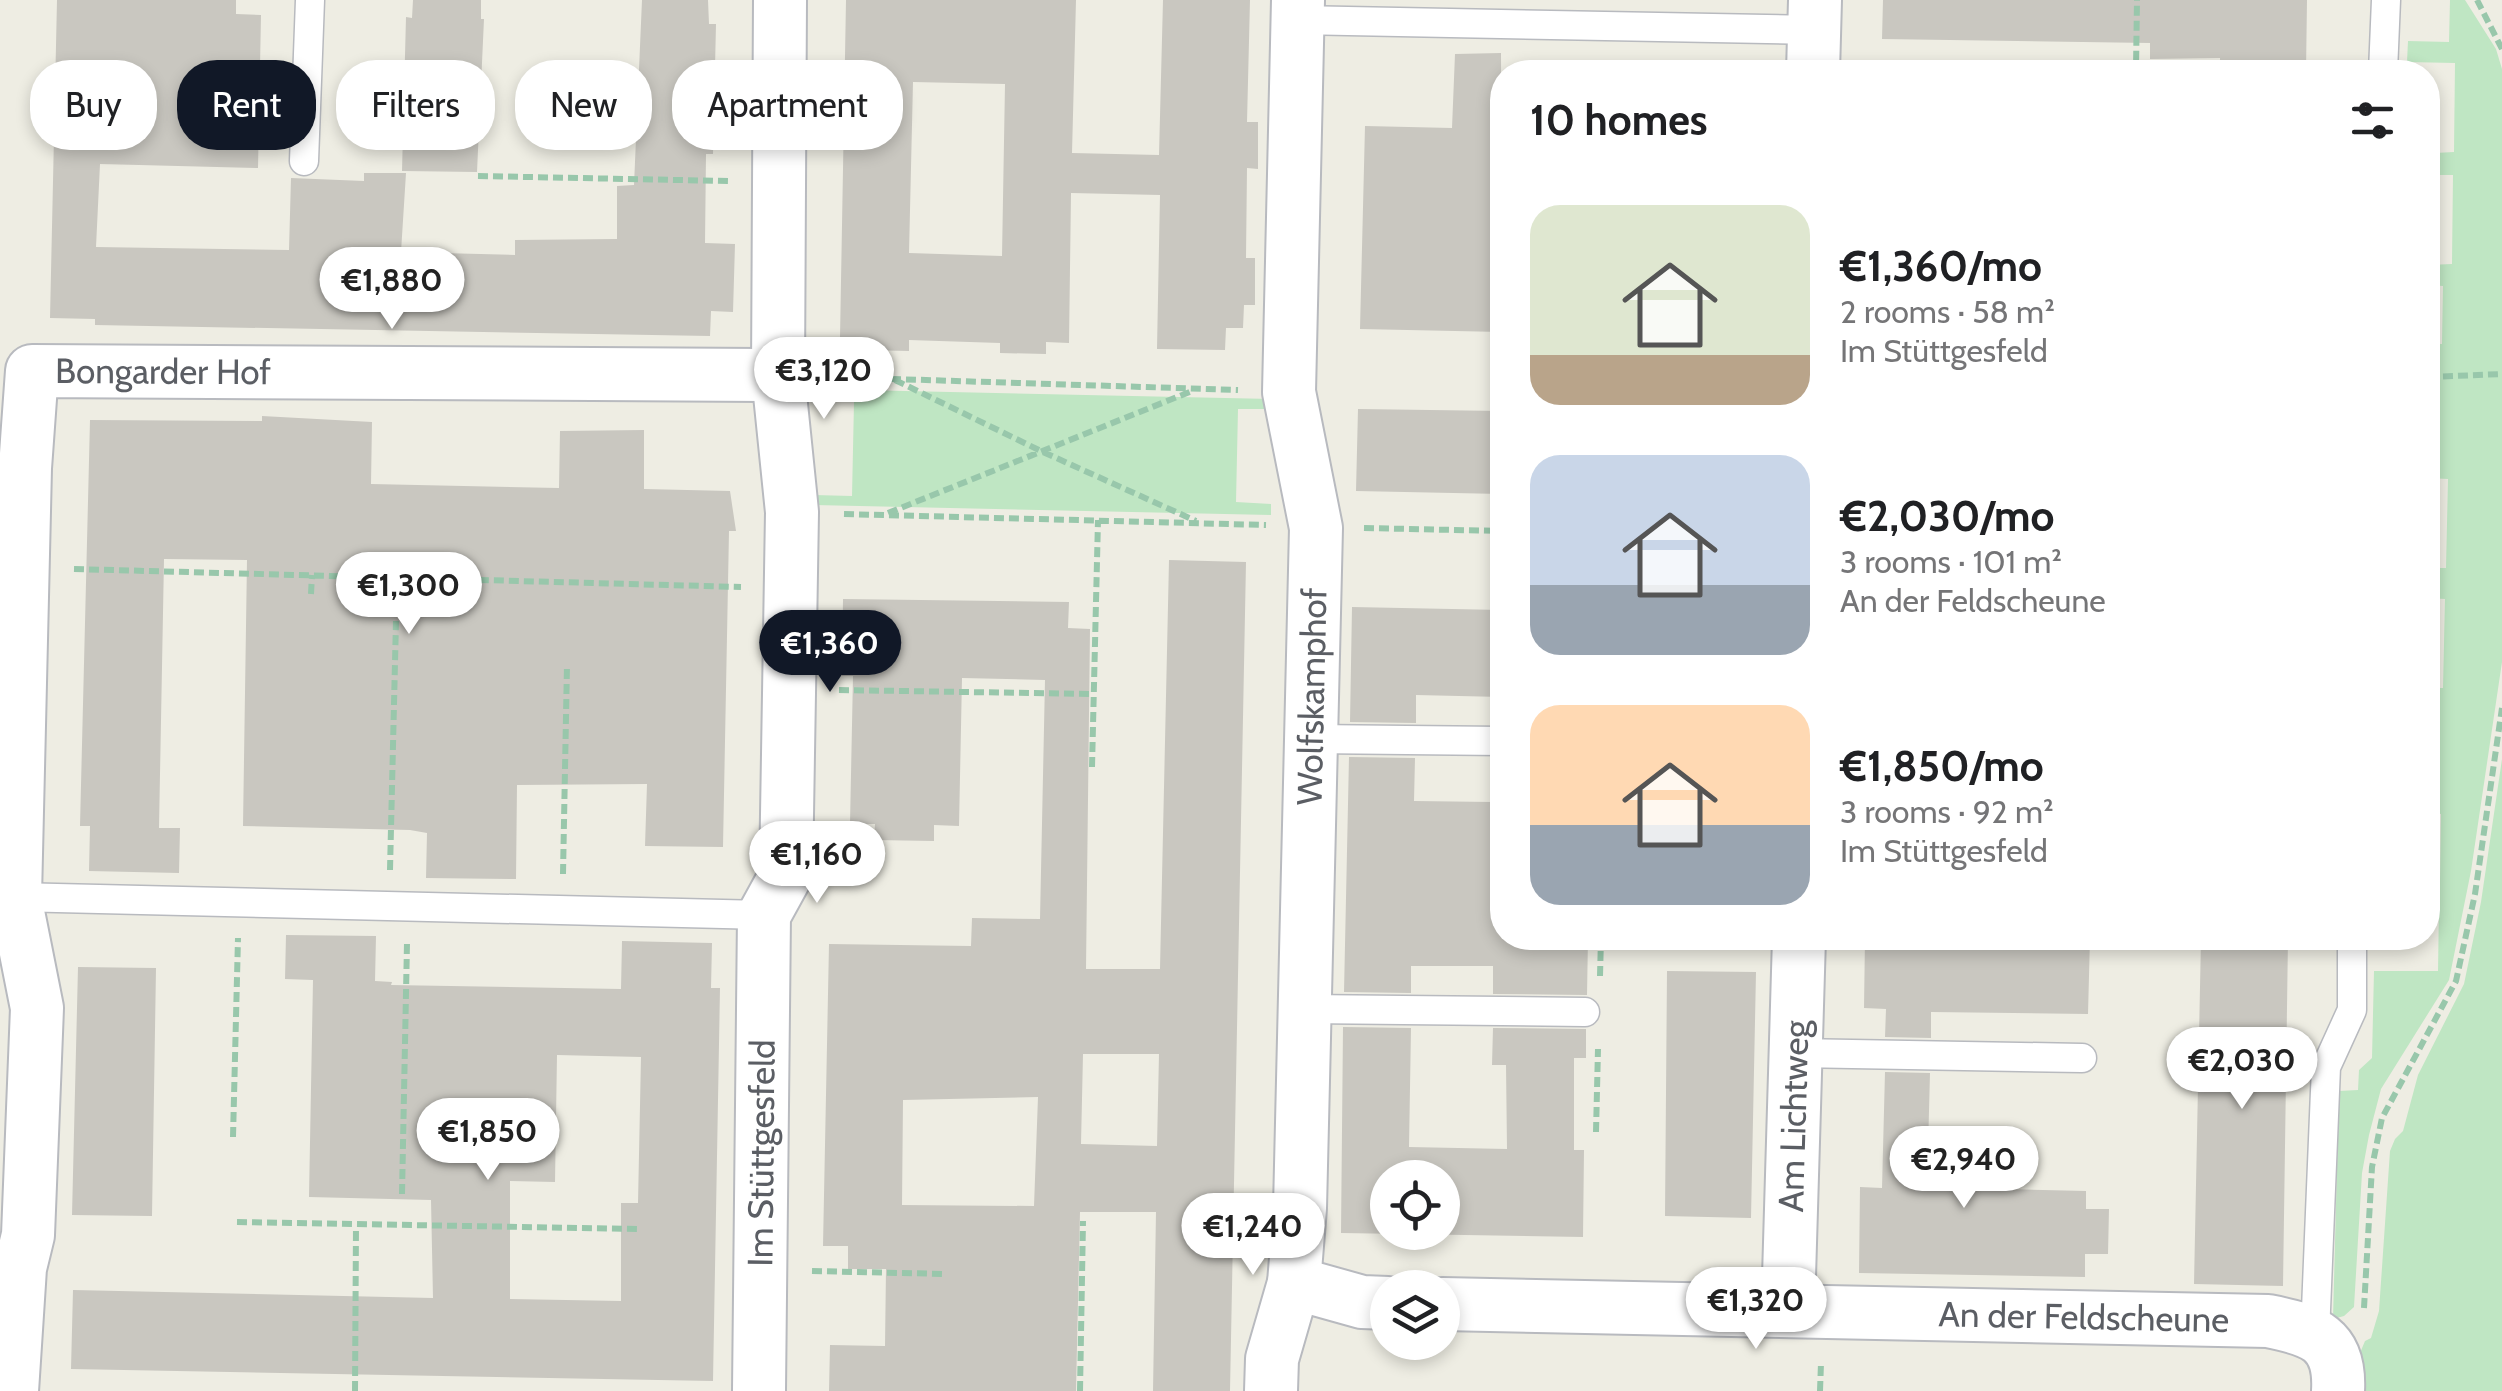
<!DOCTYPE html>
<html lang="en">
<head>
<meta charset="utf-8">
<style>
  body { margin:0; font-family:Cabin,sans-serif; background:#f2f2f2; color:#202124; height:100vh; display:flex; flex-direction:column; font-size:38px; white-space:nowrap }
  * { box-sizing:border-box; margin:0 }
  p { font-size:32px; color:#757577 }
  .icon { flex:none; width:55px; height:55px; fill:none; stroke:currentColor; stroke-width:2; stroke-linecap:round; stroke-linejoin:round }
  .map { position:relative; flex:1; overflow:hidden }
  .drawer { position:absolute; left:1490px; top:60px; width:950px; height:890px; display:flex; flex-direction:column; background:#fff; border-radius:40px; box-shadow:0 5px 15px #0003 }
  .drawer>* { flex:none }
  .hud { position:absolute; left:30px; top:60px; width:950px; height:90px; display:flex; gap:20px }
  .tools { position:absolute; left:1370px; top:1160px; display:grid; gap:20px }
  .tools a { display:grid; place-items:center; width:90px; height:90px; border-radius:50%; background:#fff; box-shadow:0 5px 15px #0003; font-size:50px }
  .price { position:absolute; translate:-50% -85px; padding:0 22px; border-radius:35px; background:#fff; color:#222; font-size:32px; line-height:65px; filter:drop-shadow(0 2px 5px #0008) }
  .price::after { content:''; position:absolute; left:50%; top:60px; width:30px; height:22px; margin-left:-15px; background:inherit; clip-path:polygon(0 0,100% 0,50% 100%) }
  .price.current { background:#111827; color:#fff }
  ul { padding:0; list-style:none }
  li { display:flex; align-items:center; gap:30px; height:250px; padding:0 40px }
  li span { display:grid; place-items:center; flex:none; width:280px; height:200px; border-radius:30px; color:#555 }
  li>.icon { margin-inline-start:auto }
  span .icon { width:120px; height:120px; fill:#fffc; stroke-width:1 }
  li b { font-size:42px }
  h2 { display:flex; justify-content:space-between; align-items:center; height:120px; padding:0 40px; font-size:42px }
  .tag { padding:0 35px; border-radius:40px; background:#fff; box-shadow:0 5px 15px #0003; font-size:35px; line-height:90px }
  .tag.current { background:#111827; color:#fff }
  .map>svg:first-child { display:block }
  .green { fill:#bfe6c3 }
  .building { fill:#c9c7c0; fill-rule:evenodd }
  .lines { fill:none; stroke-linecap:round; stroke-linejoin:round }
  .lane-casing { stroke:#b8babf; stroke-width:31 }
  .street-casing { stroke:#b8babf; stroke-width:56 }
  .path { stroke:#98c7ab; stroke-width:6; stroke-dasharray:10 5; stroke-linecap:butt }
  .lane { stroke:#fff; stroke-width:28 }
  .street { stroke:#fff; stroke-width:52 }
  .labels { text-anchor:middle; stroke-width:9; stroke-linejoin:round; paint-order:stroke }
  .street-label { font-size:35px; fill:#5b5e64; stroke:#fff }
</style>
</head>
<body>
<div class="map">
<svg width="2502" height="1391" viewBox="0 0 2502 1391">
  <rect width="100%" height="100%" fill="#eeede3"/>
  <path class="green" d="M2450,0H2465L2496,49L2502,69V662L2471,871L2449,980L2381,1089L2369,1135L2362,1173L2354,1307L2344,1316L2333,1319L2339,1091L2358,1090L2359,1070L2372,1058L2374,971H2438L2439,905L2428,904V882L2440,881L2441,814L2428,813V688H2443L2445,599L2428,598V568H2446L2448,479L2428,478V344H2442L2443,286L2428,285V265L2452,264L2453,175H2435V153L2454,152L2455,63L2407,62L2408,41L2449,42Z
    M815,389L1272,399V409H1238L1236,502L1271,504V515L814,505V495L852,496L854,402L815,400Z
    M2502,759V1391H2354L2355,1365L2365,1341L2371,1338L2379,1311L2390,1151L2395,1139L2403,1131L2418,1075L2464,984L2481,902Z"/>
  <path class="building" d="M57,0H236V14L261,15L258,168L100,164L96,247L289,250L291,178L364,181V173H406L401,252L515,255V240L617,239V186L634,185L642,0H708L709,24H716L713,154H706L705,243L735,244L733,312L711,311L710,336L95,325V319L50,318Z
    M413,0H481V19H484L477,172L402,171L406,17L412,18Z
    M846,0H1076L1072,153L1159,155L1163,0H1250L1247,122H1258V169L1247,168L1246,258H1255V305H1244L1243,328H1226L1225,350L1157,349L1160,195L1071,193L1069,343L1046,342V354L1000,353V343L909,340V351L863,350V339L840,338ZM913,82L1005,84L1002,256L909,253Z
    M1883,0H2307L2306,72H2220V58L2150,59V43L1882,39Z
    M1501,53L1502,332L1360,329L1365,126L1452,128L1455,54Z
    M1358,409L1502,411V494L1356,491Z
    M262,416L372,422L371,484L559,488L560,431L644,430V489L730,491L736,531H729L723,847L645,846L647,784L517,785L516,879L426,878L427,833L410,830L243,826L247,560L164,559L159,828H180L179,873L89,871L90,826H80L90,420L262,421Z
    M1169,560L1246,562L1230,1391H1153L1156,1212H1080L1076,1391H829L830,1345L885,1346L886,1269H848V1246H823L829,944L971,946L972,918L1040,919L1045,680L962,678L959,826L934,825V841L874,840L875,824H850L853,676H842L843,599L1069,602L1068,628L1090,629L1086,969H1160ZM1083,1054H1159L1157,1146L1081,1144ZM1038,1097L1034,1206L902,1205L903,1100Z
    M1352,607L1502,610V697L1416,695V723L1350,722Z
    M1349,757L1415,758L1414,801L1492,802L1491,880H1502V938H1588L1587,995L1493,994V966H1411V993L1344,992Z
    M286,935L376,936L375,981L392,982L391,985L621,989L622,941L712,943L711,988H720L713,1381L71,1369L73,1290L433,1298L431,1200L309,1197L313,980L285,979ZM557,1055L641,1057L638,1203H621V1301L510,1299V1181L555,1182Z
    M1865,938H2090L2088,1014L1931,1012V1038L1885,1037L1886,1009L1864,1008Z
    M2201,938H2288L2283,1286L2194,1284Z
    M78,967L156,968L152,1216L72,1215Z
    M1667,971L1756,972L1751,1218L1665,1216Z
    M1343,1027L1411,1028L1409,1147L1507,1149L1506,1065H1492L1493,1028L1586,1029V1058H1574V1150H1584L1583,1237L1341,1233ZM1388,1178H1442V1232H1388Z
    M1885,1072L1930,1073L1927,1187L2086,1191V1209H2109L2108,1254H2085V1277L1859,1273L1860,1187L1882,1188Z"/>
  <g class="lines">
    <defs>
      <path id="lane" d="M1297,20L1814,30
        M2383,72L2386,0
        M304,161L310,0
        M1311,739L1502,741
        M15,897L764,915
        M1305,1009L1585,1012
        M1796,1053L2082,1058
        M2315,1334L2326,1067L2352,1010V938"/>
      <g id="street">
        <path d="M1813,72L1815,0"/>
        <path d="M1294,1283L1362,1302L1388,1303"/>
        <path id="s1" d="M1442,1304L2268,1321C2313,1330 2341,1338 2338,1391"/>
        <path id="s2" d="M1788,1311L1799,938"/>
        <path id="s3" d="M12,1391L20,1268L28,1235L37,1008L15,897L25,468L32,371L778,375"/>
        <path id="s4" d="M759,1391L764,915L786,875L792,512L778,375L780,0"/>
        <path id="s5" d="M1271,1391L1272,1359L1294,1283L1300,1208L1316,528L1289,392L1298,0"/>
      </g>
    </defs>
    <use href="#lane" class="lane-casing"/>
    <use href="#street" class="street-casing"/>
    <path class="path" d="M2477,0L2502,49
      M1863,70L1951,72
      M2130,72L2136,69L2137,0
      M478,176L728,181
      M831,377L1238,390
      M2428,377L2502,374
      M895,380L1043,452L1196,521
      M888,513L1192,391
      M844,514L1266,525
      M1364,528L1502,531
      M74,569L741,587
      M311,594L312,575
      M839,690L1093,694
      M1092,767L1098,520
      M390,870L396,621
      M563,874L567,665
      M1600,976L1601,938
      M1596,1132L1598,1049
      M233,1137L238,938
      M402,1194L407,943
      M237,1222L639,1229
      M812,1271L946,1274
      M2364,1308L2372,1167L2382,1118L2456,981L2475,894L2502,708
      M355,1391L356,1226
      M1080,1391L1083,1221
      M1820,1391L1821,1363"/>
    <use href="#lane" class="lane"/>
    <use href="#street" class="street"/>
  </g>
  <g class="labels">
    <g class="street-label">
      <text dy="12" stroke="none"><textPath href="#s3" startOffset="1155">Bongarder Hof</textPath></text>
      <text dy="12" stroke="none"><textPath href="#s5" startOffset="698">Wolfskamphof</textPath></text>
      <text dy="12" stroke="none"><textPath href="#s2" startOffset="195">Am Lichtweg</textPath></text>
      <text dy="12" stroke="none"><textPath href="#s4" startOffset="238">Im Stüttgesfeld</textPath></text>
      <text dy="12" stroke="none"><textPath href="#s1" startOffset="642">An der Feldscheune</textPath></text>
    </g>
  </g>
</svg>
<div class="tools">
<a><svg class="icon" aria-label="locate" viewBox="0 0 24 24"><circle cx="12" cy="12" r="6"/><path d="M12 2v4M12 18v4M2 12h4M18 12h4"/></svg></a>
<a><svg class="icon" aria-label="layers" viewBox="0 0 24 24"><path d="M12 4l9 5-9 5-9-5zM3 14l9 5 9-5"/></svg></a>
</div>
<b class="price" style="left:392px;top:332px">€1,880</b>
<b class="price" style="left:824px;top:422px">€3,120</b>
<b class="price" style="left:409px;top:637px">€1,300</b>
<b class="price current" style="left:830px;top:695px">€1,360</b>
<b class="price" style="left:817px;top:906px">€1,160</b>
<b class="price" style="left:2242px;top:1112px">€2,030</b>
<b class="price" style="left:488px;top:1183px">€1,850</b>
<b class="price" style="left:1964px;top:1211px">€2,940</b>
<b class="price" style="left:1253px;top:1278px">€1,240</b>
<b class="price" style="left:1756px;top:1352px">€1,320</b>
<div class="hud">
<a class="tag">Buy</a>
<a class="tag current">Rent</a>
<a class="tag">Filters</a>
<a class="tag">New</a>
<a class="tag">Apartment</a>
</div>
<section class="drawer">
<h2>10 homes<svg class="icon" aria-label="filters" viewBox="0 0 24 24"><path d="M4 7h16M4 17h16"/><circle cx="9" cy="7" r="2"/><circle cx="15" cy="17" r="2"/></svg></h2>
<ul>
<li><span style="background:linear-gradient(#dfe7d0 75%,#b9a48a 0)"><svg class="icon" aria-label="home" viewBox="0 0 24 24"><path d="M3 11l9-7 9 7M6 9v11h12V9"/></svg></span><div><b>€1,360/mo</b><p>2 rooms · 58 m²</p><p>Im Stüttgesfeld</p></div></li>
<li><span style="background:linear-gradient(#c9d6e8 65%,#9aa5b1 0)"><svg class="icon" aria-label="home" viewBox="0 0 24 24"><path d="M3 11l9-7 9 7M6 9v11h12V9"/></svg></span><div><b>€2,030/mo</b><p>3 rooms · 101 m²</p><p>An der Feldscheune</p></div></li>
<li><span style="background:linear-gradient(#ffd9b3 60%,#9aa5b1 0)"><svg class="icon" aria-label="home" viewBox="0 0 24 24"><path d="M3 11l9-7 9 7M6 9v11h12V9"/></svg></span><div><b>€1,850/mo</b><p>3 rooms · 92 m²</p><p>Im Stüttgesfeld</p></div></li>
</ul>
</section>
</div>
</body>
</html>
